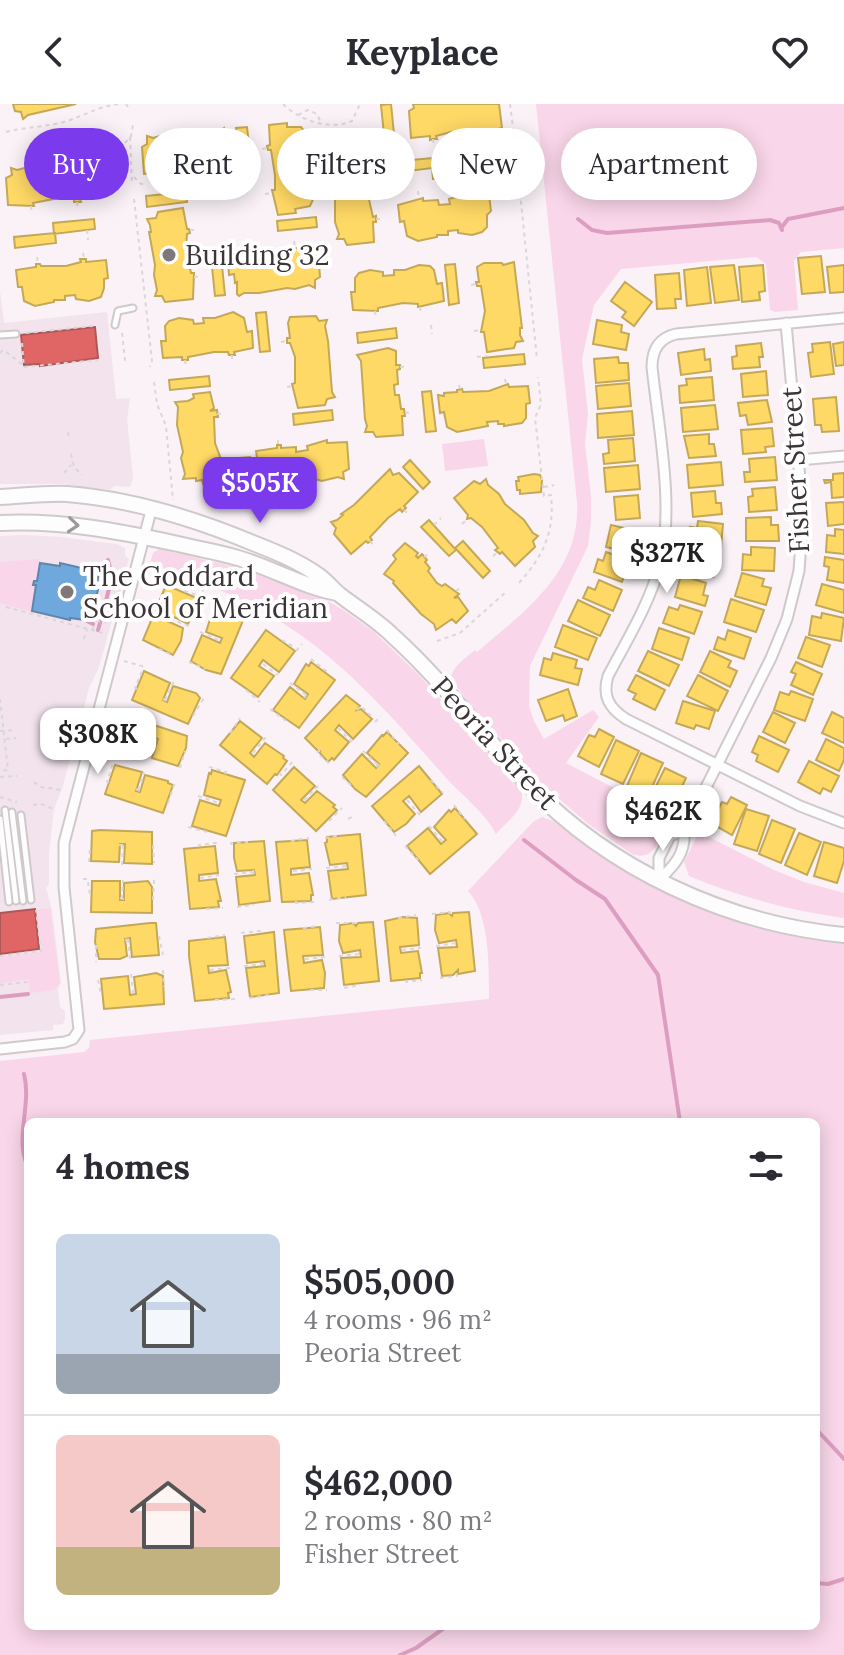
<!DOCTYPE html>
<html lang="en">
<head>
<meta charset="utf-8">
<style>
  body { margin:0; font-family:Lora,serif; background:#f2f2f3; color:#2b2b33; height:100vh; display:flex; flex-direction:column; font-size:30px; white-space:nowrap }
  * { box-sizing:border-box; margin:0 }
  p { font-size:26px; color:#7c7c81 }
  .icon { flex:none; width:44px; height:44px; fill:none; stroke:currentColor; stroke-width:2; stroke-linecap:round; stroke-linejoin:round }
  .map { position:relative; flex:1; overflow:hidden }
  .sheet { position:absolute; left:24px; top:1014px; width:796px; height:512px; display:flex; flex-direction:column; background:#fff; border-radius:12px; box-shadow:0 4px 20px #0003 }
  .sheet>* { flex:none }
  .guide { position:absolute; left:24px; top:24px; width:796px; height:72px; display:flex; gap:16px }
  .price { position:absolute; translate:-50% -68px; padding:0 18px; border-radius:16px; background:#fff; color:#222; font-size:26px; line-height:52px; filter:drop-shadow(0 2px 4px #0008) }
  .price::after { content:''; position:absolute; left:50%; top:48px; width:24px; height:18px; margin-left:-12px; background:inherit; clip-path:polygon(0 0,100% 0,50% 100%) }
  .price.selected { background:#7c3aed; color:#fff }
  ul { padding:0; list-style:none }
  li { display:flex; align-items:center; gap:24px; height:200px; padding:0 32px }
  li+li { border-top:2px solid #e1e1e2 }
  li span { display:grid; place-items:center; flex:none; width:224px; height:160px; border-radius:12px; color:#555 }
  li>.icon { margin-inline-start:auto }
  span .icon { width:96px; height:96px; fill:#fffc; stroke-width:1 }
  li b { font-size:34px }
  h2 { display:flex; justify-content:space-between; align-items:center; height:96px; padding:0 32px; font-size:34px }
  .chip { padding:0 28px; border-radius:36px; background:#fff; box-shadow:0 4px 20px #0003; font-size:28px; line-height:72px }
  .chip.selected { background:#7c3aed; color:#fff }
  header { display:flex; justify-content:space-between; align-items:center; height:104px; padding:0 32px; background:#fff; font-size:36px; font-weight:800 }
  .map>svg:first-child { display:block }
  .built { fill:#f2e3ec }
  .green { fill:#f9d6e9; fill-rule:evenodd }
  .homes { fill:#ffd966; stroke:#c4a858; stroke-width:2 }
  .shops { fill:#e06666; stroke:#ae5758; stroke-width:2 }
  .schools { fill:#6fa8dc; stroke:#5f86ab; stroke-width:2 }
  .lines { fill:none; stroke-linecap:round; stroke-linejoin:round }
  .stream { stroke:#dc9dc1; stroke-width:4 }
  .service-casing { stroke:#cfc9cc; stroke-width:9 }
  .minor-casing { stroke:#cfc9cc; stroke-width:13 }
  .secondary-casing { stroke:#cfc9cc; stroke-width:18 }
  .path { stroke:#dad7d8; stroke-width:2; stroke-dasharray:4 4; stroke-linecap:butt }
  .service { stroke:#fefdfe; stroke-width:5 }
  .minor { stroke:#fefdfe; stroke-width:9 }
  .secondary { stroke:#fefdfe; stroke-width:14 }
  .oneway { stroke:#9c999b }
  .poi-dot { fill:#7e777b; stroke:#fff; stroke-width:3 }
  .labels { text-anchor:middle; stroke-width:8; stroke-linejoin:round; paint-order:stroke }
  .poi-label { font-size:28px; fill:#3b3538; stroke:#fff; text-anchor:start }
  .street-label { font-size:28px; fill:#3b3538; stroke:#fff }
</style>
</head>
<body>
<header><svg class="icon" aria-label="back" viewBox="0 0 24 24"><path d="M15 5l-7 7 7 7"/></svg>Keyplace<svg class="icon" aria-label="heart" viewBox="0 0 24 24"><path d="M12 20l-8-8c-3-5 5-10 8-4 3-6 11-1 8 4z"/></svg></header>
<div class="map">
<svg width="844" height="1551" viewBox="0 0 844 1551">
  <rect width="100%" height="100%" fill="#faf2f7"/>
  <path class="built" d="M0,187L4,219L107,208L116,295L130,294L127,315L133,374L130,383L114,382L110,386L62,380H0Z
    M24,431L61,433L117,440L125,444V452L129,455L99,563L89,584L63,682L54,705L49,749V780L46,784L52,806L61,879L58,884L60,903L65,907V915L63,920L53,921V926L0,931V432Z"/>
  <path class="green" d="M536,0H844V144L801,148L794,157L798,206L775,208L770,206L766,160L756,153L621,165L594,201L582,255L588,310L585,339L591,393V418L588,442L530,562L529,602L534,617L544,635L593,606L599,613L566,659L664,710L677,708L658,732L660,736C653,748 647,755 632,750L587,719L542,680L471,602L451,575C452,562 466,554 475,546L477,548C525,507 581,468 577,398Z
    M484,335L488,362L445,367L442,340Z
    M159,445L266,470L310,487L345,507L374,528L419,571L520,685C529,703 507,717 496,730C486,710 463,692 447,675C373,591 311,518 201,479C185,473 166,463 149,463L153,449Z
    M40,455L37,477H34L33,480L36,481L32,508L0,499V458Z
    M542,713L553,717C642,785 731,829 844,840V1551H0V957L84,948L89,944L90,936L489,895C489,864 490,810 468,787L533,718ZM28,1018H816V1522H28Z
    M703,720L709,733L774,766L804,778L844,789V814C790,807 740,793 689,772L684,758Z
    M50,804L60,879L54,886L30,889L28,875L0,879V853L42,848L37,806Z"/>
  <path class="homes" d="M13,0H76L28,11L23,15L21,8L15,7Z
    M391,0L395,40L385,41L381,1Z
    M413,0H499L502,24L477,31L476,27L451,28L436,32L437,35H433L430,36V32L411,34L409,7L414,4Z
    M287,19V23H301L309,33L307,51H304L305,62H309V73L315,91L310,102L295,105L296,109L278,111L272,86H275V71L271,46H268L267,42L270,41L269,21Z
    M247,23L251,58L240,60L236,24Z
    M224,24L225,37H231L234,60L209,67V64H183L167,68L168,72H164V68L144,70L142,43L147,40V32L153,34L167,30L175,32L203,27L218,28Z
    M364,47L368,67L371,66L367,87L373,113L376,112V118H373L374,138L347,141L344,135H337L339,130L335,118V90L331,79V64L328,58L336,57L337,51Z
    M432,54L433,64L392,69L391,58Z
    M84,56L91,57L89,63L96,66L100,92L80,95L81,98H74V95L59,94L33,99L34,102L8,101L6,74L12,71L11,64L17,66L32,62L43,64L68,58L83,59Z
    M472,60L474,71L433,75L432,64Z
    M186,88L187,98L147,103L146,92Z
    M469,89V92L489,91L491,107L487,111V123L482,128L472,131L458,129V126L448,127V131H437V133L418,137L407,132L404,117L400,118L398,101L423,94V97L438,96L439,101L450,100L449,95Z
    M183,104L187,125H189L190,129L187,130L186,144L191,169H194L193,195L165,198L162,192H155L157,186L154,171L155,161L149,128H151L150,121L147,115L156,114L158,108Z
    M316,113L317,123L278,127L277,117Z
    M94,115L95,125L54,130L53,119Z
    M55,129L56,139L15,144L14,133Z
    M298,144L299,147L318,146L320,173L315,176V184L309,181L295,185L287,184L259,189H244L239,192L237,190V178L235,179L234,170L229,171L228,156L248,153V150L252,149L253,152L267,151L268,156L279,155V150L293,148L292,145Z
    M221,152L225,191L215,192L211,153Z
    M821,152L825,188L802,190L798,154Z
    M80,155H86V158L106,156L108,174L104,175V184L101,193L89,197L76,195L75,191L65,192V196H54V198L35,202L24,197L22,183H18L16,166L36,163V160H40L41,162H66L81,158Z
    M514,158L522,224H520V231L523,237L516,238L514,244L487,248L484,228H481L485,207L481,182H477L476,178H479L477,163L484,159H502L503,161Z
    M455,160L459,199L449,201L445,161Z
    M419,161L430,162L434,166L437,180L442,179L444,197L418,203V200L403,199L378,204V207L353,206L351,188H355V174L359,169L370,166L383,168V172L394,171V166H405Z
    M734,161L739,196L715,199L710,163Z
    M763,161L765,187L759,188L760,196L742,198L739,163Z
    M844,161V188L830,189L827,163Z
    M707,163L711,199L687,202L684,166Z
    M679,169L681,195H675L676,204L657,205L655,171Z
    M625,178L652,198L634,222L622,213L626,208L611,197Z
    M233,208L244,214L247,228L252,227L253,244L234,248L235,251H229L228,248H214L188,253V256H182V253L163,254L161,237H166L165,222L169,217L179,214L193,216L194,220L204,219L203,214H215Z
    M266,208L270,247L260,248L256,209Z
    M316,212L319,217L327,216L325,222L328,237L332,288L335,293L327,295L325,301L298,304L292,280L295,279V253L290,239H287V234H290L288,219L290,213Z
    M597,216L622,221L621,228L629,230L626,246L593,240Z
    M396,224L397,234L358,239L357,229Z
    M830,238L834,270L811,273L808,249L813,248L812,240Z
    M844,238V261L836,262L833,240Z
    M761,239L763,253H759L760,263L733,265L732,253L737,252L736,242Z
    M388,244L396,247V261H400V265L397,266L398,280L394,281L395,291H399L401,305H404L405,312H402L403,331L376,333L373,328H365L367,322L365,315L361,257L357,251Z
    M704,245L705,256L710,255L711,267L681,271L678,249Z
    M524,250L525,260L484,264L483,254Z
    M618,253L619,259H628L629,276L596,279L594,255Z
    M766,267L768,291L743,293L741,270Z
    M209,272L210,282L170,286L169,276Z
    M712,273L714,296L680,299L679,282L687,281L686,275Z
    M629,279L631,302L598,305L596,282Z
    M508,280L509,283L528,282L530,299L526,300V314L522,319L504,322V320H498V317L487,318L488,322L457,328L447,323L444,308L440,309L438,291L444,292V289L457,288V286L462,285L463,288L489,287Z
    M431,287L436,327L426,328L422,288Z
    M210,288L214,304L210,307L217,306L218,313H214L215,339L222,358L219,359L220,378L203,380L202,376L196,377V374L183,375L185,370L181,354L183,348L177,321L178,303L175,298L188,297L194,294L193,290Z
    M836,293L839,327L822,328L821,321H815L813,295Z
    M767,296L772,318L748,321L746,311L740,312L738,299Z
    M715,301L718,325L683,328L681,304Z
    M332,306L333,316L294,321L293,310Z
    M632,307L634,331L598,334L597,310Z
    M772,324L774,342L765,343L766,348L743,350L741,326Z
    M709,330V340H714L716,352L689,354L684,332Z
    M633,334L635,357L604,360L603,350L609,349L608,336Z
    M327,336V339L347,338L349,365L343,368L344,375L338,373L322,377L315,375L265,382L266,376L260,373L256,347L277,344V341H281V344L296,343V348L308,346L307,342Z
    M250,353L253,383L243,384L239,354Z
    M775,353L777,376L745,378L744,368H750L749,355Z
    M410,356L430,378L423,385L403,363Z
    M721,358L723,381L689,384L687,361Z
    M638,361L640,385L606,388L604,364Z
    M390,365L393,371L399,369L418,388L404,402L406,404L402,408L400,405L388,414L370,433L372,436L368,439L366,437L351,450L334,430L336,424L331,418L337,416L343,411L341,410L354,401Z
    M844,369V393L832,394L831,378L825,379L824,376H833V370Z
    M534,370L540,371L542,376L541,388L520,390V386H517L516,377H519L518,373Z
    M486,375L488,381L499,390L505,400L524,416L533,429L538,432L533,437L535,443L515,462L502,448L500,450L495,446L498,444L482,423L471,414L467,415L468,411L454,394L474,377L480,380Z
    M775,383L777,406L749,408L748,393L753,392L752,385Z
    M715,387L716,399H721L722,410L693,413L691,389Z
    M638,391L640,414L616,416L614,393Z
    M844,398V420L828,422L826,399Z
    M771,413V421H778L779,437H746V414Z
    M429,416L456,446L449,452L421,423Z
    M698,417L723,420L721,443L688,440L690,423L697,424Z
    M611,421L633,426L632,432L640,434L636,450L606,443Z
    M835,425L844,426V450L826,448L827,431L835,432Z
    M463,437L490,467L483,474L455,444Z
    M405,439L418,449L416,452L418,454L422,450L427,456L425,458L430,464L428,467L437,479L442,482L445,480L459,490L454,494L458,493L468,507L456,519L452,515L436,526L434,520L421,510L393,479L394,477L384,470L396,455L393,451Z
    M751,443L775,444L774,467L742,466L743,450L751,451Z
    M688,445L712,450L710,460L715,461L713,473L684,467Z
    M606,448L629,456L622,478L594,468L598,455L603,457Z
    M825,453L844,456V479L827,476L829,463L824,462Z
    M742,469L764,475L762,482L771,484L766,501L735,492Z
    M681,471L706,479L703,491L708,492L705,502L675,493Z
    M599,476L622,486L613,507L583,494L588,483L595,486Z
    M822,480L844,486V509L816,501Z
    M166,481L199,495L188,520L170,511L167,517L183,524L181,537L173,551L143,536Z
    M731,495L764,506L756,528L724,518Z
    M578,496L610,511L600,532L568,517Z
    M680,501L702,508L694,530L663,519L669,503L678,506Z
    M217,502L244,514L221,570L206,566L191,557L202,531L220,539L222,534L206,528L213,506L215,507Z
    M822,509L844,514L841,537L809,531L812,512L821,514Z
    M563,521L597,534L588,556L555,543Z
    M659,524L689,534L682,556L652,545Z
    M266,526L295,547L279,568L263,556L259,562L274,572L258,593L231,574Z
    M728,526L751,534L744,555L714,545L718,533L725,536Z
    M806,533L830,541L822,563L798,554Z
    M648,547L679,561L669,582L638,567Z
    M710,547L731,557L728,563L737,567L730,583L700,568Z
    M553,549L577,556L575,564L582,565L578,581L540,571L544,554L551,556Z
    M311,558L335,576L299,624L273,606L290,583L305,595L308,590L294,580L306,560L309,562Z
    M796,558L822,570L813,591L791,581L796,570L791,568Z
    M144,567L170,579L163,596L167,598L173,582L196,589L200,594L188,620L132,596Z
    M636,571L665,586L655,606L633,595L636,590L628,586Z
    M698,571L728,587L718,607L687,592Z
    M568,585L577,612L565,617L563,611L546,617L538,596Z
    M791,587L813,595L805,617L774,606L780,588L789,591Z
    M346,591L360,602L357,606L361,605L372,615L353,635L339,621L335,626L349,638L334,656L332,654L328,658L319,648L321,647H318L305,634Z
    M683,597L715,607L709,625L696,621L694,625L676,619Z
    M773,608L795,619L785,639L763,628Z
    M832,608L844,614V639L822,629Z
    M130,613L187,632L186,644L178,662L152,654L158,635L152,633L147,649L133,648L120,641Z
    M240,617L262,634L250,649L254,653L265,639L284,652L283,654L287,657L277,671L275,670L267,680L220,641Z
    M599,625L614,633L599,663L578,652L589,631L595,633Z
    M387,628L408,649L366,693L355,685L343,671L362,650L376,664L379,660L367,649L382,631L383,632Z
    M759,632L789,646L778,668L756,657L758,651L752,648Z
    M826,635L844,644V656L839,667L816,656Z
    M616,636L639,647L623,680L601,670Z
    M641,649L663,659L648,692L627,682Z
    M809,657L839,672L831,688L823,684L820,690L798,678Z
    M115,661L142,668L136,687L140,688L145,671L168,677V679L173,681L163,709L105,690Z
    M419,662L442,690L421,708L409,692L403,697L415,710L406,720L394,728L372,702Z
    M294,663L315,682L301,696L305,699L317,687L335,701L333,703L337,706L316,727L273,686Z
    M665,664L686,674L675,698L664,693L661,700L650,694Z
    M212,666L245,676L226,732L192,722L200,696L219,702L221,696L204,691L209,669L211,670Z
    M731,693L747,701L732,731L711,719L722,698L727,700Z
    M455,704L477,730L430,770L407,742L428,724L441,740L446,736L434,723L449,706L451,708Z
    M746,705L769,712L757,747L734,740Z
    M772,716L795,725L781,759L759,750Z
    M100,726L152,728V760L124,759L125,740H120L119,758L91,757L92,727Z
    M799,729L821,738L807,771L785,761Z
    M360,730L366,791L332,795L328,767L348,765L347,759L330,761L325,739L327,738V733Z
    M307,736L310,763L291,765V771L309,769L313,791H311V797L282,798L276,738Z
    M264,737L270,797L239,801L236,773L255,771L254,766L237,767L234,754V739Z
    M824,738L844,744V757L837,779L814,772Z
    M215,742L218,769L199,771V777L216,775L221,797H218L219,803L190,805L184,745Z
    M92,777H120V796H124V779L148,777L152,783V809L91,808Z
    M469,808L475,867L458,870V866L453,871L442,872L438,844L457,843L456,836L439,839L435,826L436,811L449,809L452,812L453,809Z
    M403,813L417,814L419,841L400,843L401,849L418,847L422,869H420V874L391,877L385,817Z
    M373,818L379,877L344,881L341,854L361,853L360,846L343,849L339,837L340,821L353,819L356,822L358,819Z
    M150,819H156L159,851L132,853L130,834L125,835L127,852L120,855H99L95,838L96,825Z
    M320,823L323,851L303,852L304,859L322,856L325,869L324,884L291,887L284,826Z
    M274,828L279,889L250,893L246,864L265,862L264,857L247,859L244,832Z
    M225,833L228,861L208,862L209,869L226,866L231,888L228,889L229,894L195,897L189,852V837Z
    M156,869L163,872L164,900L104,905L101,875L128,872L130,891L136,890L134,873Z"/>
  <path class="shops" d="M95,223L98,254L40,262V260L24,261L21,231Z
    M35,805L39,845L0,850V809Z"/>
  <path class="schools" d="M40,459L60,462V459L99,468L97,480L99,481L91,517L70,514V516L32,507L36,481H33L34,477H37Z"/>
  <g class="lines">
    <path class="stream" d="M578,115L592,126L607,129L770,116L779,119L782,126
      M782,123L788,115L844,104
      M101,516L112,473L108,456
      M87,517L93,520
      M98,526L100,519
      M524,736L576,776L605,795L658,871L680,1018
      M0,893L28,890
      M24,970C32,1001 14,1035 28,1063
      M816,1325L844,1355
      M816,1479L828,1480L844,1475
      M400,1551L416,1544L447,1522"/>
    <defs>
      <path id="service" d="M115,221L118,207L133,204
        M0,231L16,230
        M5,706L16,797
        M12,708L23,797
        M21,711L31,796
        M0,715L9,798"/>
      <path id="minor" d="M844,214L676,230C659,234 652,246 652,263C658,320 675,405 660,460C650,499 627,536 608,572C602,592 609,604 626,615L800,702L844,719
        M799,356L844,352
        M659,776C674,762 686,749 684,727L771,554L787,515L799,467L803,409L786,219
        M659,776V754L670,732L684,727
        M0,945L65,938L73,935L79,926L64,783V739L152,403"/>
      <path id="secondary" d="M0,393C22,392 45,389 67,390C132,395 193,414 253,439C276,448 298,457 318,471C327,477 332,485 340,491C358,505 377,516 393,532C443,577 482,631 528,680C609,765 727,820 844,831
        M0,419C61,416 118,427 178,440C198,445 218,448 238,454C272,464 304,483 337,489"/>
    </defs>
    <use href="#service" class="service-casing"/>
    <use href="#minor" class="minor-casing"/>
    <use href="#secondary" class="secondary-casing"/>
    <path class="path" d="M126,0L128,3
      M283,0C299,16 330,27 352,17L360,0
      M510,0L514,31
      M298,11L308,6L317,10L320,17
      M6,28C25,23 45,23 64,18C84,12 99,2 119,0
      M480,30L481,38
      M130,33L132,80
      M90,35L98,42L107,44
      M433,35L434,43
      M125,39L131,32L133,21
      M262,45L268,44
      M516,49L537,255
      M463,51L464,61
      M213,66V73
      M371,69H378
      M166,72V78
      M134,73L141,80H145
      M464,83L465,90
      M221,84L222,94
      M418,87L419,95
      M265,90L273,89
      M134,95L152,257L150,263
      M77,98L78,105
      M31,102L32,110
      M376,115H382
      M87,126L88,136
      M190,126H196
      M294,137L295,144
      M249,141L250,149
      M83,149L84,155
      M37,153L38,160
      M194,173L201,172
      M471,181L476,180
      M420,203L421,209
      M375,207L376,214
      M431,221L432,230
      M474,227L481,226
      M26,229L93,222
      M122,229L125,256L128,260
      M281,238L287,237
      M22,239L24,263L98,256
      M0,249L3,246L5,247L23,261
      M232,251V257
      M477,253L487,252
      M185,256L186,262
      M400,263L407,262
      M505,275L506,280
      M154,278L157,300L166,322L173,396
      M459,281L460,285
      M287,283L292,282
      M405,309L412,308
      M217,310L225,309
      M68,328L69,336
      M278,336V341
      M71,350L74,363L82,371
      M222,356L229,355
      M64,369L71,361
      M544,383L554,381
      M404,406L409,411
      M462,420L467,415
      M434,421L441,414
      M370,437L374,442
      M493,452L498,448
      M424,453L428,450
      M519,479C543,452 555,428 551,391L544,392L535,314L541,300L538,273
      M184,487L199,492
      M456,487L460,484
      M200,495L203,486
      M217,498L231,504L230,507
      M6,503L103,529
      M170,515L189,522
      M96,517L106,518
      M93,526L98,493
      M200,528L218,536
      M84,535L87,525
      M282,536L296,544
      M437,537L460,529L507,487
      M159,545L174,552
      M296,547L302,540
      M311,555L326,567L325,568
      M124,557L145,563
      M189,558L205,565
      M263,560L278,571
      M290,579L306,591
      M137,585L135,584L143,565
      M246,586L260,598
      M304,594L307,590
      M0,595L8,666L0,667
      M163,595L167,597
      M165,596L174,577
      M270,605L286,617
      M357,606L361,602L374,615
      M193,612L205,592
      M375,618L381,612
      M338,624L352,638
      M387,626L399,640
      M0,627L15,626
      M230,629L240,614
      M152,634L157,636
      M6,635L16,634
      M119,642L125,627
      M320,646L317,649L330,660
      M363,647L378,661
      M253,649L266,633
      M149,654L155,635
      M209,663L226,668L225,671
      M376,663L379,660
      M180,664L185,647
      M279,669L281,671L294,656
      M0,673L17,672
      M342,673L354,684
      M431,676L443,689
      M34,678L41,683L62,686
      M109,678H107L113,659
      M136,685L140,687
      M139,686L144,668
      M198,692L219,699
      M0,693L17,698
      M304,696L319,681
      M407,696L420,711
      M168,699L175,678
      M33,701L41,700L56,706
      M454,701L465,715
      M348,715L352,713
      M329,717L342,704
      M384,717L396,732
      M429,722L442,737
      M188,723L207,728
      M325,734L341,731
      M291,737L308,734V736
      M119,741H125
      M153,741L154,759
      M232,741L231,739L248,738
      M405,742L418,756
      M199,743V741L216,739V743
      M89,758L90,743
      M122,761L123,741
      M326,764L346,762
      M253,766L254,771
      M293,767L312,765
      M234,770L253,768
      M200,774L219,771
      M83,775H91
      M88,778L90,792
      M120,794L124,795
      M122,795L123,776
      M153,796L154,776
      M329,796L346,793
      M296,797V799L314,798
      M237,803L254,801
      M206,805L223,804
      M432,810L450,808V812
      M398,814L416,811
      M336,819H358
      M303,824L319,822
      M241,829L260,827V830
      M159,832L163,851
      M207,834L225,831
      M128,835L130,855
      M125,836L130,835
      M96,841V858
      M436,842L456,839
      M402,846L421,844
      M0,852L41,847L36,806
      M339,852L359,850
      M305,855L325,853
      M244,862L263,860
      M163,866L164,883
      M210,866L230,864
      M131,870L133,889
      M440,874L457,872L456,866
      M98,876L101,890
      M406,876V878L422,876
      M0,881L27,878
      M344,884L360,881
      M310,886H327
      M249,894L269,891
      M215,896L237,895"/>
    <use href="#service" class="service"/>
    <use href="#minor" class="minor"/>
    <use href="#secondary" class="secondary"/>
  </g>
  <defs><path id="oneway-chevron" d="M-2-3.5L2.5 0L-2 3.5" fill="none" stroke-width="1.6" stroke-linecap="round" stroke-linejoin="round" transform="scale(2)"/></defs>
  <use class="oneway" href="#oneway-chevron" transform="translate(73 421) rotate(5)"/>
  <g class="poi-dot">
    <circle cx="169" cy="151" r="8"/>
    <circle cx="67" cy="488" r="8"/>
  </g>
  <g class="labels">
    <g class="poi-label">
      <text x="185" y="161">Building 32</text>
      <text x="83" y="482">The Goddard<tspan x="83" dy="32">School of Meridian</tspan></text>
    </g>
    <g class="street-label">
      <text transform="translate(795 366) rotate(-93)" y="10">Fisher Street</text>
      <text transform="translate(495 639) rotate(47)" y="10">Peoria Street</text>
    </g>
  </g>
</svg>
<b class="price selected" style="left:260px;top:421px">$505K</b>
<b class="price" style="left:667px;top:491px">$327K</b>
<b class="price" style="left:98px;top:672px">$308K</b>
<b class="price" style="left:663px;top:749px">$462K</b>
<div class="guide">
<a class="chip selected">Buy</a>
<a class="chip">Rent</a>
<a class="chip">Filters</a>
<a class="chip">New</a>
<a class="chip">Apartment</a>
</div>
<section class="sheet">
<h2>4 homes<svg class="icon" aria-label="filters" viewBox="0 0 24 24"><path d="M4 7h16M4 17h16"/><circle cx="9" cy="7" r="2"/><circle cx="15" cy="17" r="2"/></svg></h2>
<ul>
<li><span style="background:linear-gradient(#c9d6e8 75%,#9aa5b1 0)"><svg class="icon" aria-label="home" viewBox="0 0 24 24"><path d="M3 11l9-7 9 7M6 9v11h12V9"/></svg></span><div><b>$505,000</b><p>4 rooms · 96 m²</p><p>Peoria Street</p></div></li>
<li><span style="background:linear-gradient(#f6c9c9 70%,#c2b280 0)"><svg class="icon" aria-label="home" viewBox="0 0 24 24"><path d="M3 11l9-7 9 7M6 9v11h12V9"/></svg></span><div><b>$462,000</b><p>2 rooms · 80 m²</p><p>Fisher Street</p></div></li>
</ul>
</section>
</div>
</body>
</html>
